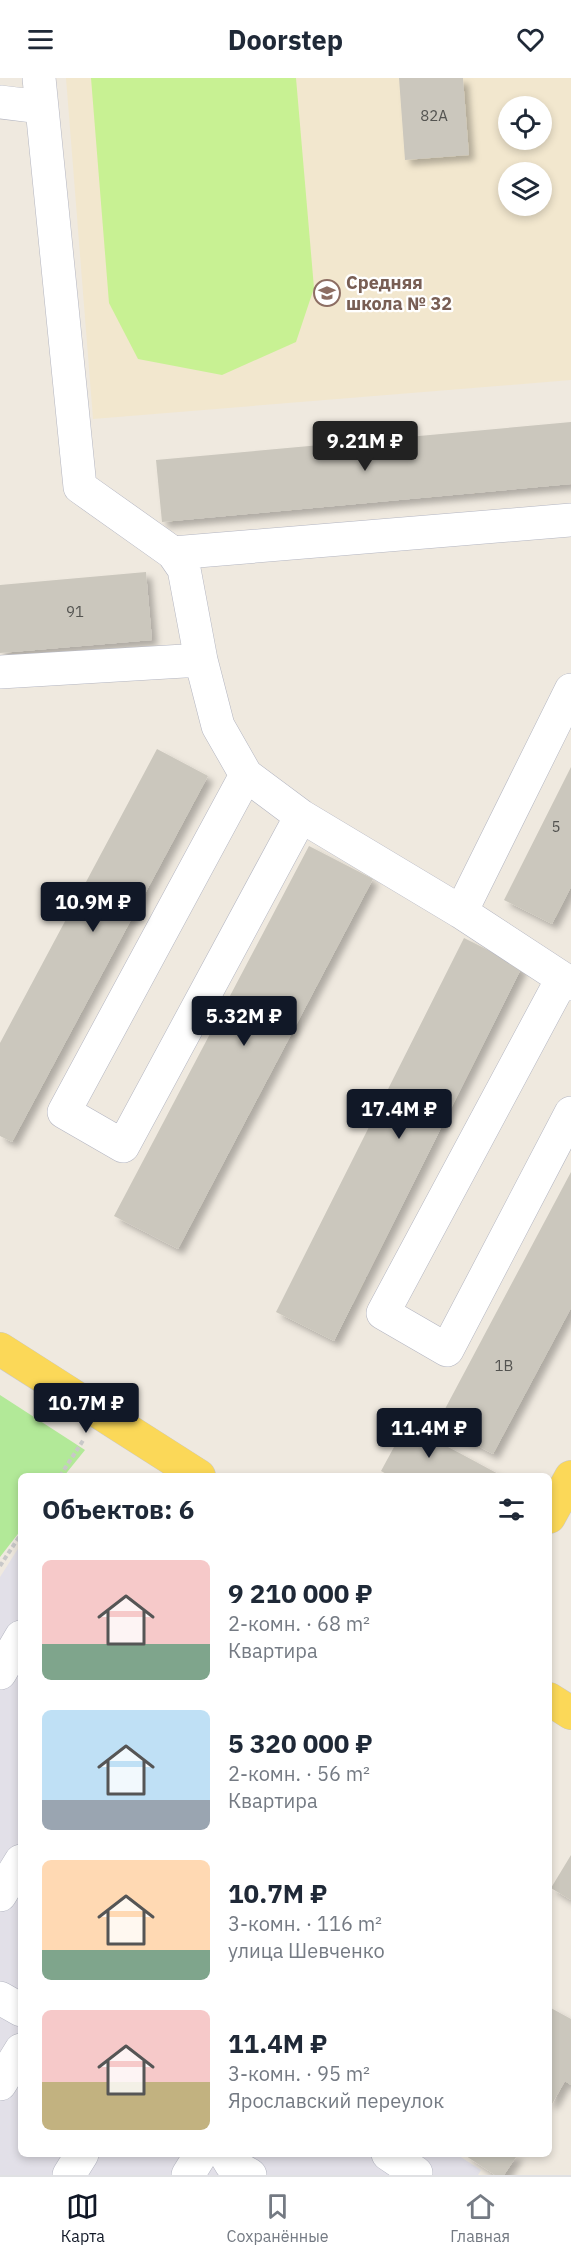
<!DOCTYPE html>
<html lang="ru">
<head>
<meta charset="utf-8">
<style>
  body { margin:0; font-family:"IBM Plex Sans",sans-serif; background:#f2f2f3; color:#1f2937; height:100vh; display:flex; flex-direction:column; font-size:22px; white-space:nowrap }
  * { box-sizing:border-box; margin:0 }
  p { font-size:20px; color:#747a83 }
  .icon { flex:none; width:33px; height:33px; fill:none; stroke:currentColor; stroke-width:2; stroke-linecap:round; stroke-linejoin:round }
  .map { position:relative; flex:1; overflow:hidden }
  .details { position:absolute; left:18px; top:1395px; width:534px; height:684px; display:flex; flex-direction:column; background:#fff; border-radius:9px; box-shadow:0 3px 9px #0003 }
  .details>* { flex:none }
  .fabs { position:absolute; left:498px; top:18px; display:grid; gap:12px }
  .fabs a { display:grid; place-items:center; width:54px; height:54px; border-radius:50%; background:#fff; box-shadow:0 3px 9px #0003; font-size:30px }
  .price { position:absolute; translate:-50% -51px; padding:0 14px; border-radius:6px; background:#111827; color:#fff; font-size:20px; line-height:39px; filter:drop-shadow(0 2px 3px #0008) }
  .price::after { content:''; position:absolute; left:50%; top:36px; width:18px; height:14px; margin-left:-9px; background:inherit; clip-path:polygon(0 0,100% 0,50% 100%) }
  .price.on { background:#222; color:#fff }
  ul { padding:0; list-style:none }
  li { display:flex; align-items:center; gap:18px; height:150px; padding:0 24px }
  li span { display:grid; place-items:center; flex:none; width:168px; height:120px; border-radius:9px; color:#555 }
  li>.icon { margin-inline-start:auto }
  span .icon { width:72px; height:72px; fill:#fffc; stroke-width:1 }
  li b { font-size:26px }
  h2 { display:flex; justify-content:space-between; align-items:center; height:72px; padding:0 24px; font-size:26px }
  header { display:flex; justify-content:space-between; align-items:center; height:78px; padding:0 24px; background:#fff; font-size:27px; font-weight:700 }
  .tab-bar { display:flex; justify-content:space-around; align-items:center; height:84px; border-top:2px solid #e0e1e3; background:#fff; font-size:16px; color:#747a83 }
  .tab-bar a { display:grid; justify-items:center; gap:3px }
  .tab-bar .on { color:#111827 }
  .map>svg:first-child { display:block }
  .industrial { fill:#e2e0e8 }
  .education { fill:#f2e7ce; fill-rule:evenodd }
  .green { fill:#b2e998 }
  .pitch { fill:#c8f193 }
  .building { fill:#cbc7bd; filter:url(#shadow) }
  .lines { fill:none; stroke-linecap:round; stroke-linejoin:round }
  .minor-casing { stroke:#b3b5c1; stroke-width:34 }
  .major-casing { stroke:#c8c8c8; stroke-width:34 }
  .path { stroke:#c8c8c8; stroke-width:4; stroke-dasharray:4.5 3; stroke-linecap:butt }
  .minor { stroke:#fff; stroke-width:33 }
  .major { stroke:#fbd858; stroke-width:33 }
  .labels { text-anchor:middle; stroke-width:4.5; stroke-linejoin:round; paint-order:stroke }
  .number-label { font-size:15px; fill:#545451 }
  .education-label { font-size:18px; font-weight:bold; fill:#785e54; stroke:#fff; text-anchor:start }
</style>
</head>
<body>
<header><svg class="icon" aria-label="menu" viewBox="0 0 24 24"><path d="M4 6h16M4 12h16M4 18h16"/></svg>Doorstep<svg class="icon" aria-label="heart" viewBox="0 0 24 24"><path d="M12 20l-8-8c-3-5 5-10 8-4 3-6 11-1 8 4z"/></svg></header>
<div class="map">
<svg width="571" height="2097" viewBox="0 0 571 2097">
  <defs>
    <filter id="shadow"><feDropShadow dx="5.5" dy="5.5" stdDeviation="3" flood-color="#0004"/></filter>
  </defs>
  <rect width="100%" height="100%" fill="#efe9df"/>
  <path class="industrial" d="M21,1466V2076H456L481,2092L478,2097H0V1499Z"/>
  <path class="education" d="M66,0H571V302L93,341ZM508,28H542V62H508ZM508,94H542V128H508Z"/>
  <path class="green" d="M0,1317L85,1372L64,1398H21V1452L0,1479Z"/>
  <path class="pitch" d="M91,0H296L314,210L296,264L222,297L138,281L109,225Z"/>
  <path class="building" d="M399,0H463L469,77L405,82Z
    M571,344V406L162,444L156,382Z
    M146,494L152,562L0,575V507Z
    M157,671L208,698L12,1064L0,1058V965Z
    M571,689V809L552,846L504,822Z
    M309,768L373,801L178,1171L114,1138Z
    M464,860L522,889L334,1263L276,1234Z
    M571,1094V1230L493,1376L437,1346Z
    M406,1347L465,1378L502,1398H390L381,1393Z
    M571,1777V1822L551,1810Z
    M549,1929L571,1941V2007L565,2003L552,2026L549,2025Z
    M463,2076H518L504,2097H495Z"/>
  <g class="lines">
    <defs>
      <path id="minor" d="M39,0L80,409L173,475L184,491L201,582L218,648L246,697L301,738L461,834L571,906
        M0,24L41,29
        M173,475L571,442
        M0,594L201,582
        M246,697L64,1034L123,1068L301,738
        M461,834L571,612
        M562,901L383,1235L447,1272L571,1035
        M0,1595L21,1559
        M0,1817L21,1783
        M0,1920L21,1932
        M0,2006L21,1972
        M225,2076L231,2086L250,2097
        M388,2076L416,2095L415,2097
        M69,2097L82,2076
        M188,2097L201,2076"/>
      <path id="major" d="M0,1271L199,1398
        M549,1439L571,1399
        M549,1621L571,1635"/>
    </defs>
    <use href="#minor" class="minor-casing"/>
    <use href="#major" class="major-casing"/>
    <path class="path" d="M60,1398L84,1361
      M0,1488L21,1456"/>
    <use href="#minor" class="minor"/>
    <use href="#major" class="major"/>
  </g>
  <defs>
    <symbol id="school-ring" viewBox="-11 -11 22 22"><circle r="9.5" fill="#fff" stroke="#8d6e63" stroke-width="1.5"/><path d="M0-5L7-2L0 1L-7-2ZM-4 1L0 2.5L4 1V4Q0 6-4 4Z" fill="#8d6e63"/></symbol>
  </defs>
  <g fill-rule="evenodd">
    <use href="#school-ring" x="312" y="200" width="30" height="30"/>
  </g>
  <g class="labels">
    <g class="number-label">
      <text x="434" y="43">82А</text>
      <text x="75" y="539">91</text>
      <text x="556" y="754">5</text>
      <text x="504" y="1293">1В</text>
    </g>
    <g class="education-label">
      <text x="346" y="211">Средняя<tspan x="346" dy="21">школа № 32</tspan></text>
    </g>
  </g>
</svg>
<div class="fabs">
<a><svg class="icon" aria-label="locate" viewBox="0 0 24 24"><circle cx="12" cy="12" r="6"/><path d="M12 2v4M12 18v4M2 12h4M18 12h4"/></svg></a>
<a><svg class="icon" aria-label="layers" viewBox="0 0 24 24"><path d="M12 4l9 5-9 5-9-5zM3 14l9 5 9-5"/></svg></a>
</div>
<b class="price on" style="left:365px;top:394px">9.21M ₽</b>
<b class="price" style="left:93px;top:855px">10.9M ₽</b>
<b class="price" style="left:244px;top:969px">5.32M ₽</b>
<b class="price" style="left:399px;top:1062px">17.4M ₽</b>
<b class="price" style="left:86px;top:1356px">10.7M ₽</b>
<b class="price" style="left:429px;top:1381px">11.4M ₽</b>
<section class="details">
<h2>Объектов: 6<svg class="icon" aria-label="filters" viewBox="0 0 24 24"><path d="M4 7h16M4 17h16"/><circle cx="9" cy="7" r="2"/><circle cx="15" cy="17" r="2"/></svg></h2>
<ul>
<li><span style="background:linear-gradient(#f6c9c9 70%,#7fa58c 0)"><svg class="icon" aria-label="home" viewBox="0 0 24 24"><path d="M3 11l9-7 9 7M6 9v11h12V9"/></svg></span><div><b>9 210 000 ₽</b><p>2-комн. · 68 m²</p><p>Квартира</p></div></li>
<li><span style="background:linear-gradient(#bfe0f5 75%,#9aa5b1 0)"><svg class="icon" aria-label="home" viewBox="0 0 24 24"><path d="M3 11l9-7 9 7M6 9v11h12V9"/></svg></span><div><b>5 320 000 ₽</b><p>2-комн. · 56 m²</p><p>Квартира</p></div></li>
<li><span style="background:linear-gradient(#ffd9b3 75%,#7fa58c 0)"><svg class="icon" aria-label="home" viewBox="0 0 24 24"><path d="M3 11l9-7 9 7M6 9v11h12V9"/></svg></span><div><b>10.7M ₽</b><p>3-комн. · 116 m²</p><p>улица Шевченко</p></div></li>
<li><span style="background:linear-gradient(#f6c9c9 60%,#c2b280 0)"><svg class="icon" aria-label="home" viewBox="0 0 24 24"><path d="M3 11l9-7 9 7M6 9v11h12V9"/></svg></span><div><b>11.4M ₽</b><p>3-комн. · 95 m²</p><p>Ярославский переулок</p></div></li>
</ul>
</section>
</div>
<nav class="tab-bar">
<a class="on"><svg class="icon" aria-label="map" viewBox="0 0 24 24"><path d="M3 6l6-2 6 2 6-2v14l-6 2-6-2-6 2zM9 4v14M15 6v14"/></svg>Карта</a>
<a><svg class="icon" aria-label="saved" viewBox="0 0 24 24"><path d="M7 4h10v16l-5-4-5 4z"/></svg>Сохранённые</a>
<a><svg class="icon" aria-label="home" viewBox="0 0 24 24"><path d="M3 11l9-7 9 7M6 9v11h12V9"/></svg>Главная</a>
</nav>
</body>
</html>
